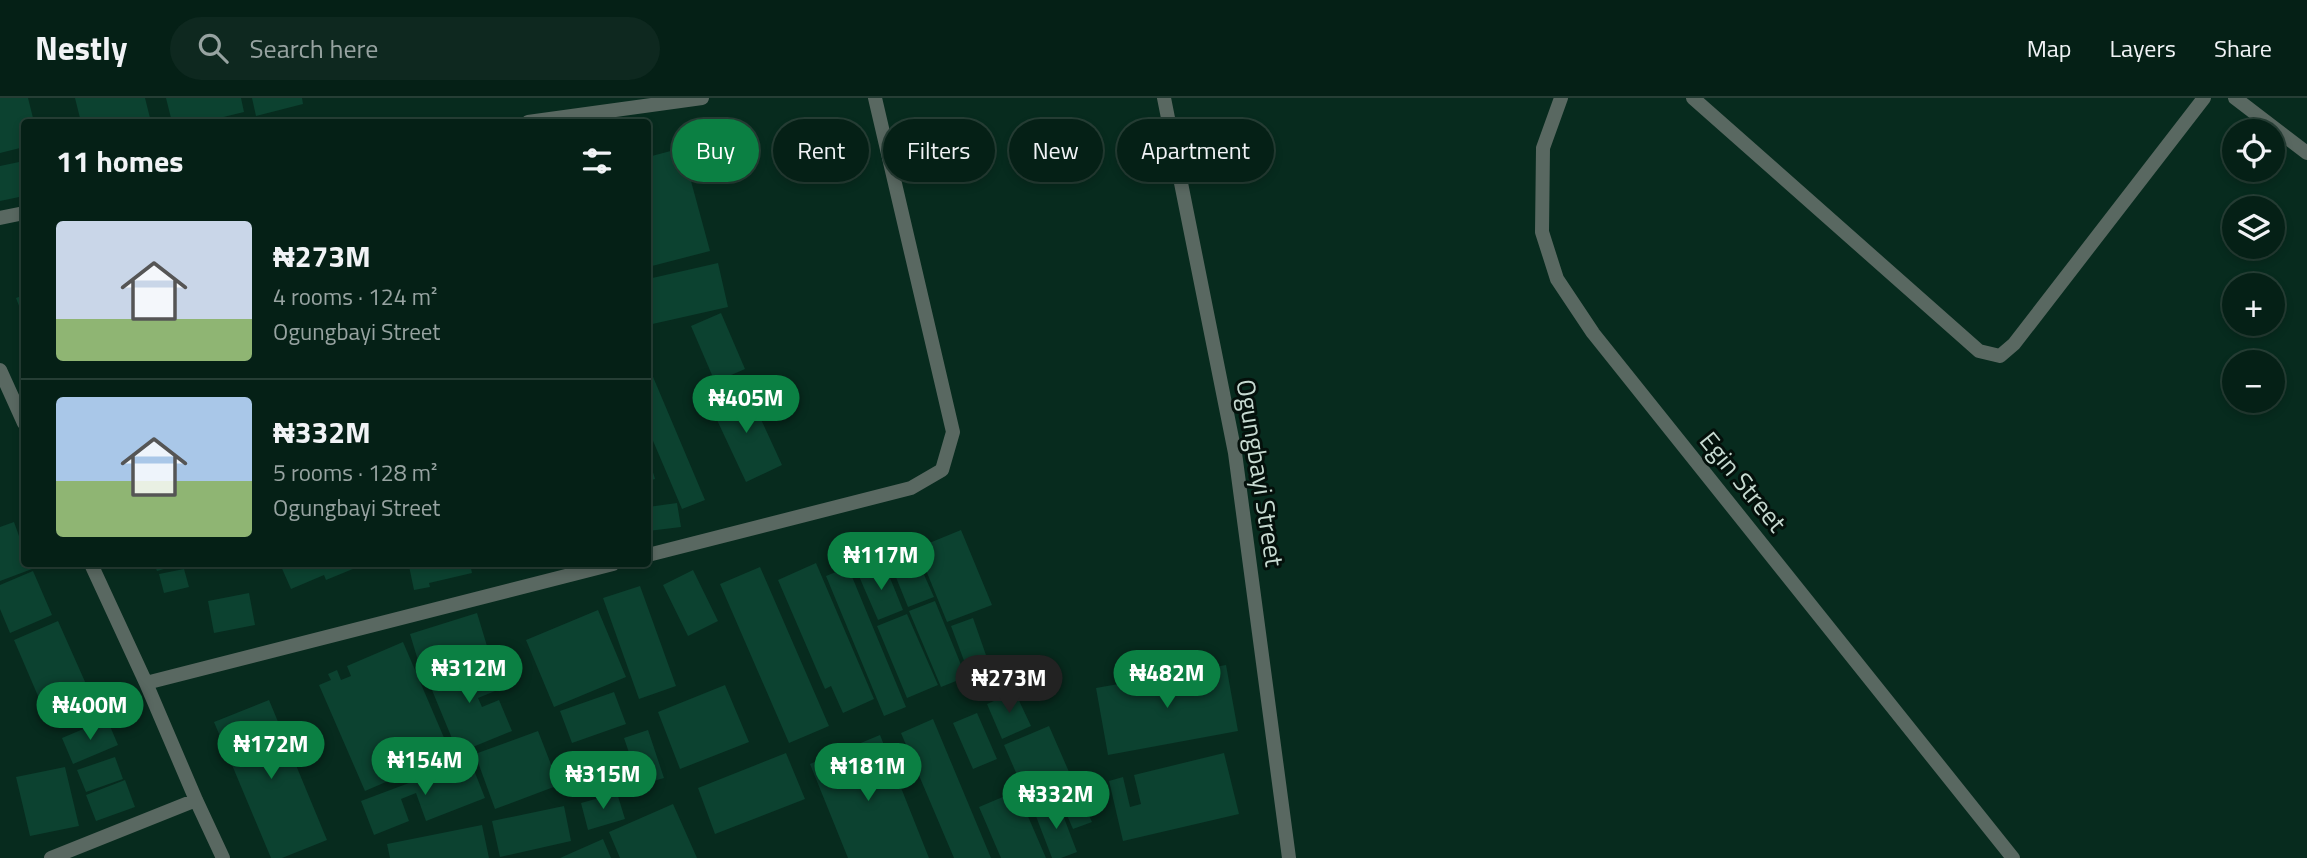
<!DOCTYPE html>
<html lang="en">
<head>
<meta charset="utf-8">
<style>
  body { margin:0; font-family:"Titillium Web",sans-serif; background:#0e281f; color:#f1f3f6; height:100vh; display:flex; flex-direction:column; font-size:26px; white-space:nowrap }
  * { box-sizing:border-box; margin:0 }
  p { font-size:23px; color:#97a3a1 }
  .icon { flex:none; width:38px; height:38px; fill:none; stroke:currentColor; stroke-width:2; stroke-linecap:round; stroke-linejoin:round }
  .map { position:relative; flex:1; overflow:hidden }
  .drawer { position:absolute; left:21px; top:21px; width:630px; height:448px; display:flex; flex-direction:column; background:#052016; border-radius:7px; box-shadow:0 4px 10px #0003,0 0 0 2px #263e35 }
  .drawer>* { flex:none }
  .top-card { position:absolute; left:672px; top:21px; width:665px; height:63px; display:flex; gap:14px }
  .fabs { position:absolute; left:2222px; top:21px; display:grid; gap:14px }
  .fabs a { display:grid; place-items:center; width:63px; height:63px; border-radius:50%; background:#052016; box-shadow:0 4px 10px #0003,0 0 0 2px #263e35; font-size:35px }
  .price { position:absolute; translate:-50% -60px; padding:0 16px; border-radius:24px; background:#0b8043; color:#fff; font-size:23px; line-height:46px; filter:drop-shadow(0 2px 4px #0008) }
  .price::after { content:''; position:absolute; left:50%; top:42px; width:21px; height:16px; margin-left:-10px; background:inherit; clip-path:polygon(0 0,100% 0,50% 100%) }
  .price.current { background:#222; color:#fff }
  ul { padding:0; list-style:none }
  li { display:flex; align-items:center; gap:21px; height:175px; padding:0 35px }
  li+li { border-top:2px solid #263e35 }
  li span { display:grid; place-items:center; flex:none; width:196px; height:140px; border-radius:7px; color:#555 }
  li>.icon { margin-inline-start:auto }
  span .icon { width:84px; height:84px; fill:#fffc; stroke-width:1 }
  li b { font-size:30px }
  h2 { display:flex; justify-content:space-between; align-items:center; height:84px; padding:0 35px; font-size:30px }
  .pill { padding:0 24px; border-radius:32px; background:#052016; box-shadow:0 4px 10px #0003,0 0 0 2px #263e35; font-size:24px; line-height:63px }
  .pill.current { background:#0b8043; color:#fff }
  header { display:flex; align-items:center; gap:42px; box-sizing:border-box; height:98px; padding:0 35px; background:#052016; border-bottom:2px solid #263e35 }
  header strong { font-size:33px }
  nav { display:flex; gap:38px; margin-inline-start:auto; font-size:24px }
  .search { width:490px; height:63px; background:#0e281f; display:flex; align-items:center; gap:18px; box-sizing:border-box; padding:0 24px; border-radius:38px; color:#97a3a1; font-size:26px }
  .map>svg:first-child { display:block }
  .building { fill:#0c4230 }
  .lines { fill:none; stroke-linecap:round; stroke-linejoin:round }
  .minor { stroke:#596861; stroke-width:14 }
  .labels { text-anchor:middle; stroke-width:6; stroke-linejoin:round; paint-order:stroke }
  .street-label { font-size:26px; fill:#c6d9d0; stroke:#04100b }
</style>
</head>
<body>
<header>
<strong>Nestly</strong>
<div class="search"><svg class="icon" aria-label="search" viewBox="0 0 24 24"><circle cx="10" cy="10" r="6"/><path d="M15 15l6 6"/></svg>Search here</div>
<nav><a>Map</a><a>Layers</a><a>Share</a></nav>
</header>
<div class="map">
<svg width="2307" height="760" viewBox="0 0 2307 760">
  <rect width="100%" height="100%" fill="#072b1e"/>
  <path class="building" d="M0,0H28L34,24H24V49L0,55Z
    M75,0H145L151,24H81Z
    M166,0H241L244,14L203,24H172Z
    M252,0H302L303,6L256,18Z
    M682,50L710,153L652,168L648,151V59Z
    M24,63V98L0,103V68Z
    M718,165L728,209L648,227V181Z
    M24,197V221L16,200Z
    M721,215L745,271L715,284L691,228Z
    M648,267L705,402L682,411L648,331Z
    M747,291L782,367L746,384L710,307Z
    M648,357L655,381L648,383Z
    M677,405L681,429L648,433V409Z
    M14,424L24,452V466H29L32,471L0,483V429Z
    M961,432L992,507L947,524L917,450Z
    M913,452L934,499L908,509L889,462Z
    M816,465L874,601L843,615L831,588L825,591L778,482Z
    M884,465L903,512L878,522L858,476Z
    M154,466H181L157,473Z
    M280,466H365L326,482L324,477L291,491Z
    M421,466H470L472,475L429,485L430,489L414,492L409,468Z
    M760,469L829,628L789,645L720,486Z
    M848,469L906,609L884,618L826,478Z
    M184,471L189,489L164,495L159,476Z
    M693,472L718,523L688,538L663,487Z
    M33,473L52,517L10,535L0,511V487Z
    M640,488L676,588L639,601L603,500Z
    M249,495L255,527L214,535L208,503Z
    M935,503L966,579L941,589L909,513Z
    M598,512L626,579L554,609L526,542Z
    M477,515L487,548L420,569L410,536Z
    M907,516L938,587L907,600L877,528Z
    M973,520L987,560L966,568L951,528Z
    M58,523L86,586L41,605L14,542Z
    M403,544L451,656L365,693L319,587L331,582L328,576L337,572L341,582L351,578L347,568Z
    M481,558L495,593L478,600L482,609L499,602L512,633L458,655L427,580Z
    M1226,567L1238,633L1108,657L1096,590Z
    M725,587L749,644L680,671L658,614Z
    M614,594L626,626L572,645L560,613Z
    M1015,594L1031,628L1002,641L987,606Z
    M269,602L327,742L282,760H271L214,624Z
    M977,615L997,661L973,671L953,625Z
    M107,621L118,647L73,666L62,640Z
    M933,621L991,760H954L901,635Z
    M1049,628L1076,690L1031,709L1004,647Z
    M648,632L664,680L640,687L624,640Z
    M538,633L559,687L495,711L475,656Z
    M880,637L929,760H848L810,666Z
    M786,655L805,701L715,736L698,690Z
    M1224,655L1239,716L1123,743L1109,683L1123,679L1130,709L1141,706L1134,677Z
    M115,659L123,681L86,694L77,672Z
    M470,662L485,700L426,723L416,695L401,701L409,723L374,737L361,703Z
    M65,669L79,728L30,738L16,679Z
    M125,682L135,709L96,723L86,697Z
    M1077,691L1092,724L1073,731L1059,699Z
    M1017,693L1046,760H1001L979,709Z
    M617,695L625,721L588,732L581,705Z
    M1058,704L1077,754L1061,760H1052L1034,713Z
    M673,706L697,760H620L609,734Z
    M564,708L571,743L500,759L492,723Z
    M482,727L489,760H390L387,746Z
    M603,741L611,760H560Z"/>
  <g class="lines">
    <path class="minor" d="M1164,0L1235,355L1289,760
      M1561,0L1543,50L1542,134L1557,181L1593,235L2013,760
      M1693,0L1979,253L2000,258L2014,246L2204,0
      M2235,0L2307,55
      M528,24L702,0
      M0,120L24,115
      M0,272L24,325
      M648,457L911,390L942,372L953,334L875,0
      M91,466L146,585L196,702L223,760
      M146,585L613,466
      M51,760L196,702"/>
  </g>
  <g class="labels">
    <g class="street-label">
      <text transform="translate(1260 375) rotate(81)" y="9">Ogungbayi Street</text>
      <text transform="translate(1743 384) rotate(51)" y="9">Egin Street</text>
    </g>
  </g>
</svg>
<div class="fabs">
<a><svg class="icon" aria-label="locate" viewBox="0 0 24 24"><circle cx="12" cy="12" r="6"/><path d="M12 2v4M12 18v4M2 12h4M18 12h4"/></svg></a>
<a><svg class="icon" aria-label="layers" viewBox="0 0 24 24"><path d="M12 4l9 5-9 5-9-5zM3 14l9 5 9-5"/></svg></a>
<a>+</a>
<a>−</a>
</div>
<b class="price" style="left:746px;top:337px">₦405M</b>
<b class="price" style="left:881px;top:494px">₦117M</b>
<b class="price" style="left:469px;top:607px">₦312M</b>
<b class="price" style="left:1167px;top:612px">₦482M</b>
<b class="price current" style="left:1009px;top:617px">₦273M</b>
<b class="price" style="left:90px;top:644px">₦400M</b>
<b class="price" style="left:271px;top:683px">₦172M</b>
<b class="price" style="left:425px;top:699px">₦154M</b>
<b class="price" style="left:868px;top:705px">₦181M</b>
<b class="price" style="left:603px;top:713px">₦315M</b>
<b class="price" style="left:1056px;top:733px">₦332M</b>
<div class="top-card">
<a class="pill current">Buy</a>
<a class="pill">Rent</a>
<a class="pill">Filters</a>
<a class="pill">New</a>
<a class="pill">Apartment</a>
</div>
<section class="drawer">
<h2>11 homes<svg class="icon" aria-label="filters" viewBox="0 0 24 24"><path d="M4 7h16M4 17h16"/><circle cx="9" cy="7" r="2"/><circle cx="15" cy="17" r="2"/></svg></h2>
<ul>
<li><span style="background:linear-gradient(#c9d6e8 70%,#8fb573 0)"><svg class="icon" aria-label="home" viewBox="0 0 24 24"><path d="M3 11l9-7 9 7M6 9v11h12V9"/></svg></span><div><b>₦273M</b><p>4 rooms · 124 m²</p><p>Ogungbayi Street</p></div></li>
<li><span style="background:linear-gradient(#a9c7e8 60%,#8fb573 0)"><svg class="icon" aria-label="home" viewBox="0 0 24 24"><path d="M3 11l9-7 9 7M6 9v11h12V9"/></svg></span><div><b>₦332M</b><p>5 rooms · 128 m²</p><p>Ogungbayi Street</p></div></li>
</ul>
</section>
</div>
</body>
</html>
